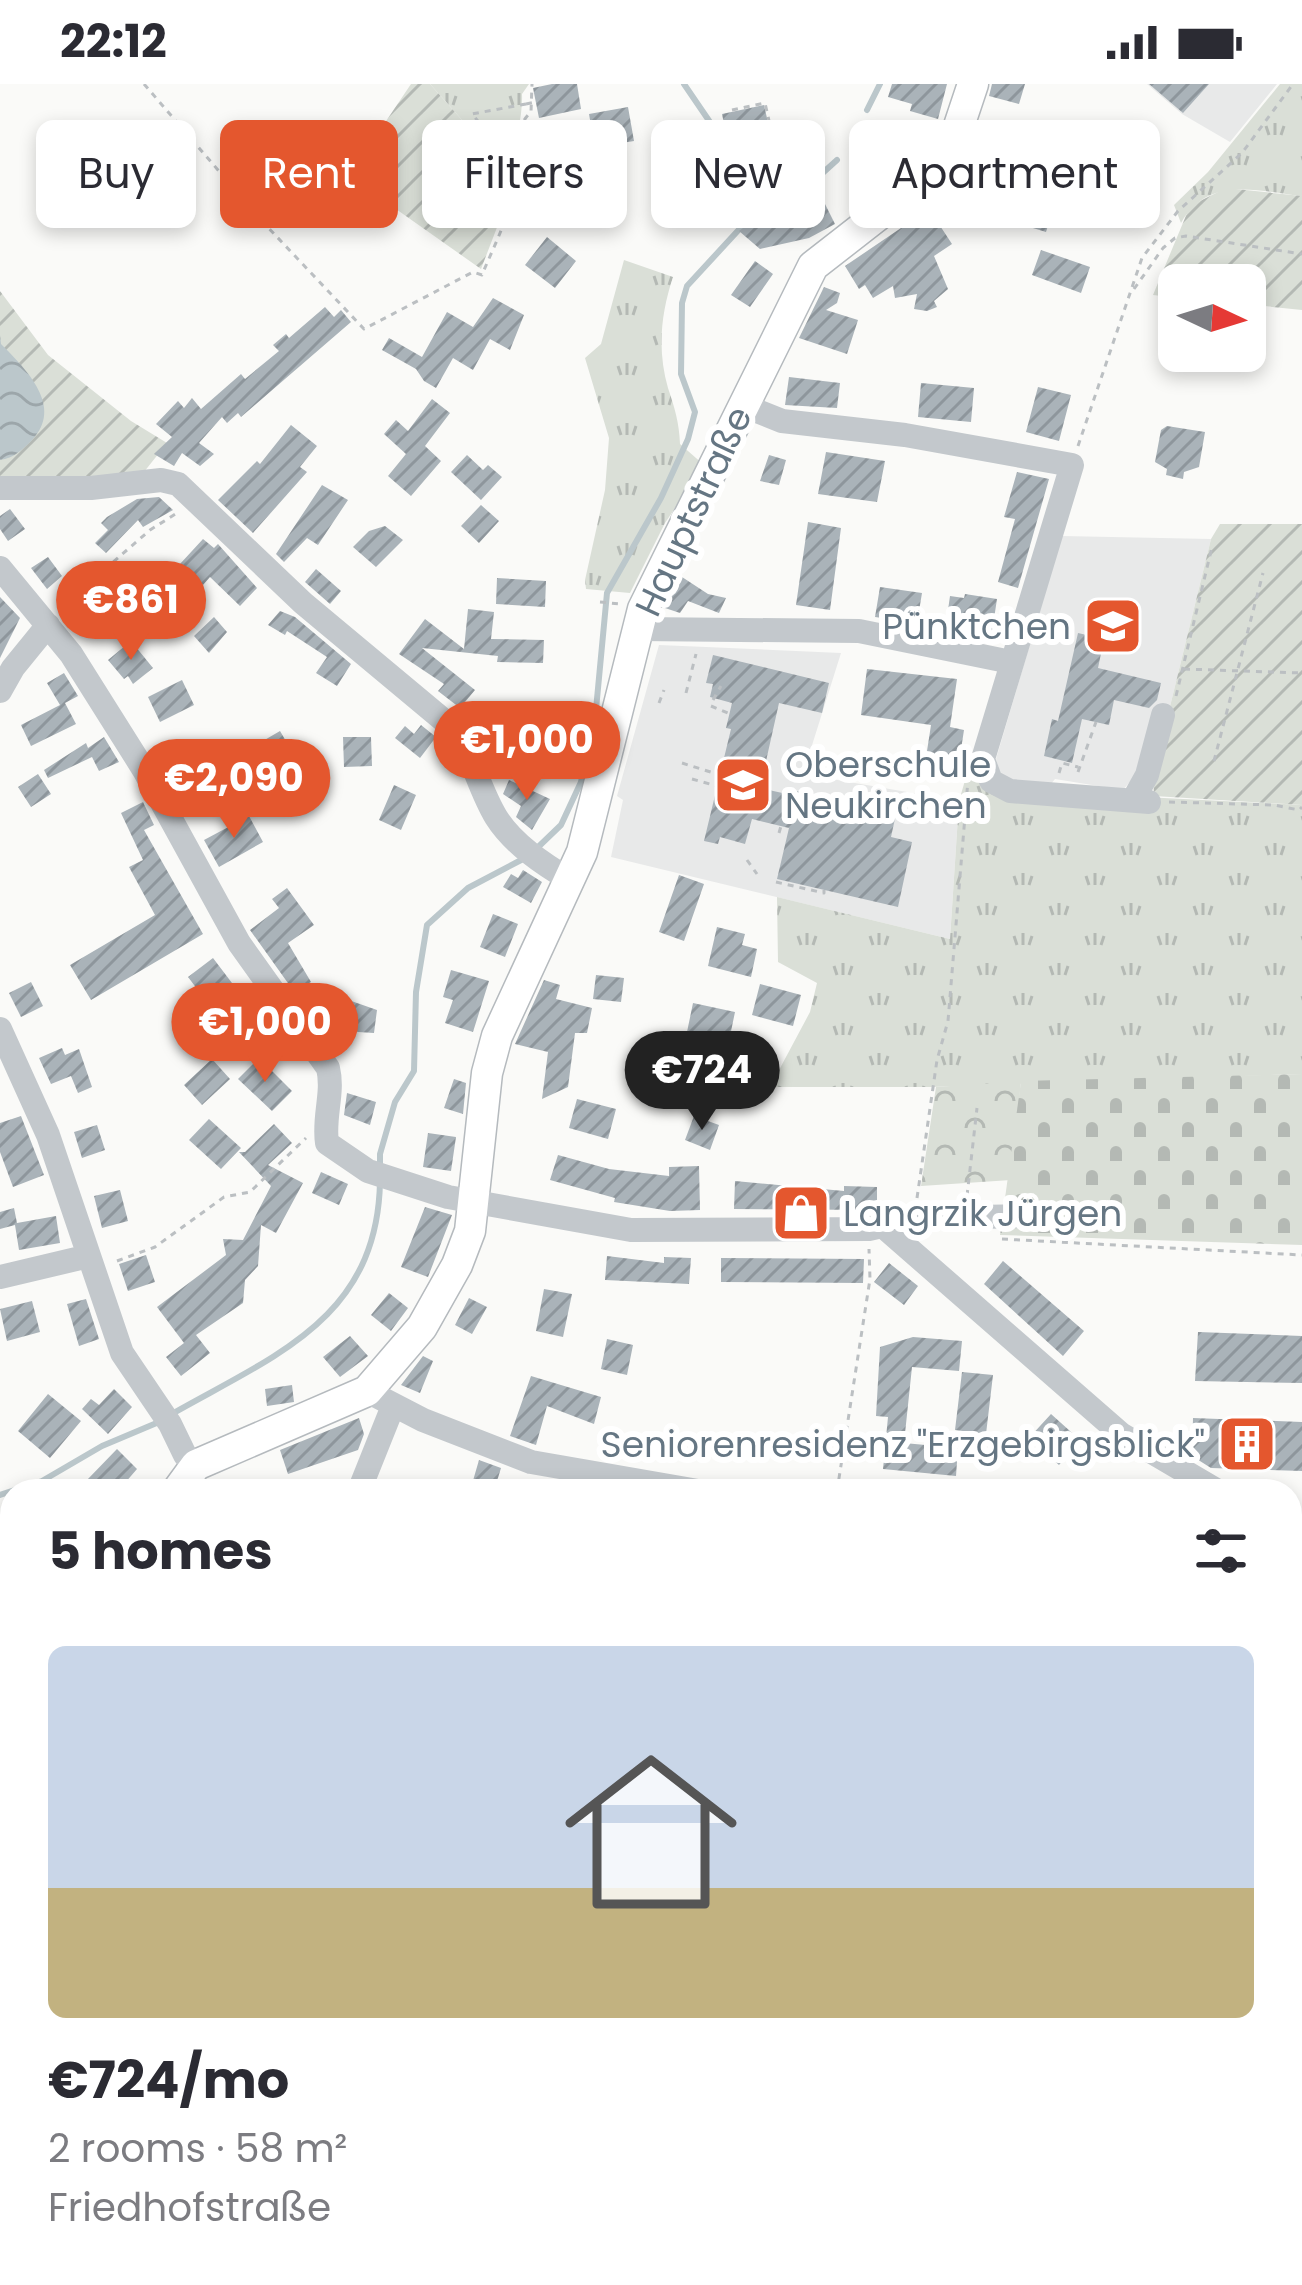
<!DOCTYPE html>
<html lang="en">
<head>
<meta charset="utf-8">
<style>
  body { margin:0; font-family:Poppins,sans-serif; background:#f2f2f3; color:#2b2b33; height:100vh; display:flex; flex-direction:column; font-size:45px; white-space:nowrap }
  * { box-sizing:border-box; margin:0 }
  p { font-size:39px; color:#7c7c81 }
  .icon { flex:none; width:66px; height:66px; fill:none; stroke:currentColor; stroke-width:2; stroke-linecap:round; stroke-linejoin:round }
  .map { position:relative; flex:1; overflow:hidden }
  .panel { position:absolute; left:0px; top:1395px; width:1302px; height:807px; display:flex; flex-direction:column; background:#fff; border-radius:36px 36px 0 0; box-shadow:0 6px 18px #0003 }
  .panel>* { flex:none }
  .hud { position:absolute; left:36px; top:36px; width:1230px; height:108px; display:flex; gap:24px }
  .needle { width:78px; rotate:94deg }
  .controls { position:absolute; left:1158px; top:180px; display:grid; gap:24px }
  .controls a { display:grid; place-items:center; width:108px; height:108px; border-radius:18px; background:#fff; box-shadow:0 6px 18px #0003; font-size:60px }
  .price { position:absolute; translate:-50% -102px; padding:0 27px; border-radius:42px; background:#e4572e; color:#fff; font-size:39px; line-height:78px; filter:drop-shadow(0 3px 6px #0008) }
  .price::after { content:''; position:absolute; left:50%; top:72px; width:36px; height:27px; margin-left:-18px; background:inherit; clip-path:polygon(0 0,100% 0,50% 100%) }
  .price.current { background:#222; color:#fff }
  ul { padding:0; list-style:none }
  li { display:grid; align-content:center; gap:24px; height:636px; padding:0 48px }
  li span { display:grid; place-items:center; height:372px; border-radius:18px; color:#555 }
  li>.icon { margin-inline-start:auto }
  span .icon { width:216px; height:216px; fill:#fffc; stroke-width:1 }
  li b { font-size:51px }
  h2 { display:flex; justify-content:space-between; align-items:center; height:144px; padding:0 48px; font-size:51px }
  .pill { padding:0 42px; border-radius:18px; background:#fff; box-shadow:0 6px 18px #0003; font-size:42px; line-height:108px }
  .pill.current { background:#e4572e; color:#fff }
  .status { display:flex; justify-content:space-between; align-items:center; height:84px; padding:0 60px; background:#fff; direction:ltr }
  .status svg { height:33px; fill:currentColor }
  .map>svg:first-child { display:block }
  .built { fill:#e8e9e9 }
  .grass { fill:url(#grass-tufts) }
  .forest { fill:url(#forest-crowns) }
  .cemetery { fill:url(#cemetery-stones) }
  .garden { fill:url(#garden-furrows) }
  .water { fill:url(#water-waves) }
  .lines { fill:none; stroke-linecap:round; stroke-linejoin:round }
  .stream { stroke:#bbc7cb; stroke-width:6 }
  .building { fill:url(#building-hatch) }
  .major-casing { stroke:#b5babe; stroke-width:33 }
  .path { stroke:#bbbfc2; stroke-width:3; stroke-dasharray:6 6; stroke-linecap:butt }
  .minor { stroke:#c3c8cc; stroke-width:24 }
  .major { stroke:#fff; stroke-width:30 }
  .path-bridge { stroke:#bbbfc2; stroke-width:3; stroke-dasharray:6 6; stroke-linecap:butt }
  .labels { text-anchor:middle; stroke-width:12; stroke-linejoin:round; paint-order:stroke }
  .street-label { font-size:36px; fill:#657683; stroke:#fff }
  .poi-label { font-size:36px; fill:#657683; stroke:#fff; text-anchor:end }
</style>
</head>
<body>
<div class="status"><b>22:12</b><svg viewBox="0 0 49 12"><path d="M0 12V9h3v3zM5 12V6h3v6zM10 12V3h3v9zM15 12V0h3v12zM26 1h20v11H26zM47 4h2v5h-2z"/></svg></div>
<div class="map">
<svg width="1302" height="2201" viewBox="0 0 1302 2201">
  <defs>
    <pattern id="grass-tufts" width="24" height="20" patternUnits="userSpaceOnUse" patternTransform="scale(3)"><rect width="24" height="20" fill="#dadfd7"/><path d="M3 7l-1-3M5 7V3M7 7l1-3M15 17l-1-3M17 17v-4M19 17l1-3" fill="none" stroke="#b4b9b4"/></pattern>
    <pattern id="forest-crowns" width="20" height="18" patternUnits="userSpaceOnUse" patternTransform="scale(3)"><rect width="20" height="18" fill="#dadfd7"/><path d="M2 6a3 3 0 1 1 6 0M12 15a3 3 0 1 1 6 0" fill="none" stroke="#b4b9b4"/></pattern>
    <pattern id="cemetery-stones" width="16" height="16" patternUnits="userSpaceOnUse" patternTransform="scale(3)"><rect width="16" height="16" fill="#dadfd7"/><path d="M2 7V4a2 2 0 0 1 4 0v3zM10 15v-3a2 2 0 0 1 4 0v3z" fill="#b4b9b4"/></pattern>
    <pattern id="garden-furrows" width="10" height="10" patternUnits="userSpaceOnUse" patternTransform="scale(3)"><rect width="10" height="10" fill="#dadfd7"/><path d="M-1 1l2-2M0 10L10 0M9 11l2-2" fill="none" stroke="#b4b9b4"/></pattern>
    <pattern id="water-waves" width="16" height="10" patternUnits="userSpaceOnUse" patternTransform="scale(3)"><rect width="16" height="10" fill="#bbc7cb"/><path d="M0 5q4-4 8 0t8 0" fill="none" stroke="#9ca6aa"/></pattern>
    <pattern id="building-hatch" width="6" height="6" patternUnits="userSpaceOnUse" patternTransform="scale(3)"><rect width="6" height="6" fill="#aab3b9"/><path d="M-1 1l2-2M0 6l6-6M5 7l2-2" fill="none" stroke="#8e969c"/></pattern>
  </defs>
  <rect width="100%" height="100%" fill="#fafaf8"/>
  <path class="built" d="M1147,0H1277L1230,58L1182,30Z
    M1062,452L1211,455L1153,692L1138,688L1123,706L1055,695L1050,701L1015,700L1001,692L996,675Z
    M659,561L841,569L803,690L959,717L950,855L611,773L623,716L617,712Z"/>
  <path class="grass" d="M430,0H529L522,10C523,32 515,58 512,82L487,64Z
    M1280,0H1302V112C1257,107 1208,91 1181,139L1174,121L1208,88Z
    M624,176L673,193C661,229 657,266 668,304C675,325 679,338 680,360L704,381L665,439L630,509L586,505L585,496L605,406L609,354L585,274L601,260Z
    M976,659L988,705L1302,721V990L931,1003H770L810,928L817,899L778,878L777,813L950,855L959,717Z"/>
  <path class="forest" d="M1021,997L1011,1096L921,1102L936,1003Z
    M12,1671V2127L0,2102V1672Z
    M78,2190H508L484,2201H398L393,2193L343,2201H91Z"/>
  <path class="cemetery" d="M1302,990V1161L1000,1151L1021,997Z"/>
  <path class="garden" d="M411,0H430L487,64L510,82L501,133L481,185L369,106L370,61Z
    M1226,104L1302,112V226L1245,220V201H1179V214L1153,211L1190,122Z
    M0,207L48,271L131,337L167,359L140,393L0,399Z
    M1220,440H1302V721L1154,712L1153,692L1211,455Z"/>
  <path class="water" d="M0,251L1,260C27,286 64,323 32,356C22,366 14,374 0,376Z"/>
  <g class="lines">
    <path class="stream" d="M684,0L714,44L724,96
      M867,26L880,0
      M534,767L561,741L581,698L595,636L607,509L661,414L688,355L695,328L681,290L682,219L687,202L745,139L795,114L837,76
      M380,1085V1070L395,1018L414,987L416,908L427,841L468,804L523,775
      M170,1331C273,1272 377,1236 380,1098
      M0,1411L42,1397L102,1362L159,1338"/>
  </g>
  <path class="building" d="M552,0H577L581,25L539,34L533,4Z
    M892,0H947L938,35L910,27L912,20L888,13Z
    M992,0H1025L1019,20L989,12Z
    M1149,0H1209L1183,29Z
    M764,21L772,56L748,60L747,54L728,59L722,30Z
    M628,23L634,57L622,59L624,73L597,77L589,30Z
    M1066,37L1105,47L1094,70L1055,60Z
    M884,41L914,71L874,109L857,92L880,69L868,57Z
    M982,41L1008,50L1001,72L1023,84L997,133L950,114L958,95L964,98Z
    M543,43L551,81L529,86L520,48Z
    M799,73L806,90L780,101L773,84Z
    M1038,93L1061,100L1046,148L1023,141Z
    M561,95L620,100L619,120L559,116Z
    M823,116L835,140L809,154L760,165L739,147L762,130L765,137L779,134L780,137Z
    M929,125L952,160L934,172L948,205L934,217L937,223L927,227L914,225L917,210L895,214L893,202L873,214L865,201L859,205L845,182Z
    M547,153L576,177L555,204L525,181Z
    M1041,166L1090,183L1081,209L1032,191Z
    M755,177L773,190L750,223L731,211Z
    M824,203L840,209L837,219L826,226L858,236L847,270L799,254Z
    M493,214L524,231L510,266L490,255L473,286L453,274L436,304L424,297L416,285L382,266L389,254L422,273L447,228L473,243Z
    M325,223L334,233L341,226L351,238L241,333L238,329L227,339L222,333L199,359L214,370L200,382L182,369L174,382L154,370L172,353L156,340L178,317L184,324L192,314L201,325L241,290L245,295L279,267L273,261L286,250L289,254Z
    M789,293L840,299L837,324L785,321Z
    M921,299L974,304L971,338L918,333Z
    M1038,303L1071,311L1059,357L1026,348Z
    M432,315L450,329L425,362L441,377L411,412L388,392L406,370L384,350L396,336L408,347Z
    M291,341L317,362L300,383L307,388L253,449L218,416L257,377L260,380Z
    M1167,342L1205,348L1199,383L1184,388L1183,395L1166,391L1167,385L1155,378L1161,346Z
    M826,368L885,377L877,418L818,410Z
    M467,371L483,386L488,381L502,393L481,416L451,388Z
    M769,371L786,376L779,401L760,397Z
    M1017,388L1049,395L1018,504L998,498L1015,435L1004,433Z
    M322,401L348,416L318,461L307,454L284,478L276,470Z
    M159,413L173,426L143,443L138,436L106,469L95,459L108,446L101,439L107,433L137,415Z
    M481,421L499,437L479,459L461,442Z
    M10,425L25,445L8,457L0,445V432Z
    M808,438L841,444L830,526L796,521Z
    M385,442L403,456L376,483L353,463L369,447Z
    M203,455L214,464L218,460L257,504L240,522L210,493L203,501L180,480Z
    M48,473L62,492L47,505L31,484Z
    M316,485L341,507L330,520L305,498Z
    M117,490L138,516L115,535L111,530L108,532L94,509Z
    M682,493L708,510L726,514L719,529L688,517L680,529L665,524Z
    M497,494L546,497L545,523L496,520Z
    M880,503L922,509L917,539L875,533Z
    M965,510L997,515L992,548L946,540L950,512L964,514Z
    M0,513L20,534L0,574Z
    M468,525L494,528L491,555L544,556L543,579L497,578L498,572L422,564L475,606L460,624L438,607L444,600L399,570L425,535L464,565Z
    M280,527L295,533L351,580L337,602L316,589L327,573L287,547L285,551L268,541Z
    M214,533L227,548L209,569L194,552Z
    M1078,549L1104,555L1098,584L1161,599L1157,616L1149,624L1114,616L1109,641L1082,635L1072,679L1044,672L1052,635L1058,637Z
    M131,557L153,584L133,600L128,592L124,595L108,576Z
    M713,571L829,599L822,629L779,619L760,704L796,712L797,707L896,730L891,753L912,758L898,823L777,795L789,744L752,735L745,760L720,753L718,760L704,757L731,645L726,644L732,619L710,613L713,600L706,599Z
    M867,585L957,595L950,643L964,646L958,685L925,680L931,641L861,631Z
    M64,589L78,612L65,619L76,640L31,662L21,641L60,621L47,599Z
    M182,596L194,621L160,638L148,613Z
    M421,641L436,653L420,674L395,654L405,642L414,650Z
    M280,647L293,669L270,684L256,661Z
    M104,653L119,678L99,687L92,673L48,694L44,686L86,659L88,664Z
    M343,653H371L372,682L344,683Z
    M205,681L223,713L198,727L177,697Z
    M38,690L51,710L31,723L18,703Z
    M509,696L550,715L532,746L516,733L521,722L503,710Z
    M394,701L416,711L401,746L379,736Z
    M143,718L154,741L144,746L203,850L91,916L70,881L155,831L129,783L143,776L121,729Z
    M249,732L263,758L219,783L204,756Z
    M523,786L542,798L531,819L503,803L511,790L518,794Z
    M679,791L704,800L684,857L659,848Z
    M287,804L314,841L288,859L311,898L295,909L250,846L279,824L272,815Z
    M493,830L518,840L505,873L480,863Z
    M717,843L745,850L742,861L757,865L751,893L708,882Z
    M213,874L235,903L210,922L188,893Z
    M451,886L489,897L473,948L445,939L453,916L443,913Z
    M596,891L624,894L621,918L593,915Z
    M544,896L560,901L556,915L592,924L587,949H575L568,1003L542,1015L548,968L515,960Z
    M31,898L43,922L21,933L9,909Z
    M760,900L801,911L793,942L752,931Z
    M317,905L377,926L374,949L358,948L311,931Z
    M693,919L735,928L729,957L687,948Z
    M62,964L65,971L79,965L92,1003L78,1009L71,992L51,1000L39,974Z
    M259,974L292,1007L272,1027L238,995Z
    M212,975L230,995L202,1021L184,1001Z
    M454,995L466,999L463,1030L444,1024Z
    M347,1009L376,1018L370,1041L344,1031Z
    M577,1015L616,1025L608,1055L569,1044Z
    M21,1032L44,1091L13,1103L0,1068V1039Z
    M694,1032L719,1041L710,1066L685,1056Z
    M209,1035L241,1064L221,1085L189,1056Z
    M274,1040L292,1059L268,1081L303,1099L276,1149L261,1141L258,1182L245,1196L243,1219L196,1251L210,1269L181,1292L166,1273L184,1259L157,1223L226,1171L223,1155L243,1156L271,1102L239,1068H245Z
    M97,1041L105,1066L82,1074L74,1048Z
    M428,1049L456,1053L451,1087L423,1083Z
    M558,1071L609,1085L669,1092V1083L699,1082L700,1126L670,1127L614,1118L615,1114L550,1096Z
    M321,1088L348,1100L339,1121L312,1109Z
    M735,1097L844,1107V1102L877,1103V1126L734,1125Z
    M120,1106L128,1137L102,1144L94,1112Z
    M425,1123L452,1131L428,1193L401,1183Z
    M14,1124L17,1139L56,1132L60,1159L19,1166L15,1141L0,1145V1128Z
    M146,1171L155,1198L128,1207L119,1180Z
    M607,1172L664,1179V1173L691,1174L689,1200L605,1196Z
    M721,1174L864,1175L863,1199L721,1198Z
    M1003,1177L1084,1247L1063,1272L984,1200Z
    M889,1179L918,1202L904,1221L874,1198Z
    M544,1205L572,1210L563,1253L536,1247Z
    M389,1209L408,1224L391,1247L371,1231Z
    M469,1214L487,1223L472,1250L455,1241Z
    M86,1215L99,1255L79,1262L67,1220Z
    M32,1217L40,1248L7,1257L0,1225Z
    M1198,1248L1302,1252V1299L1195,1297Z
    M350,1252L368,1272L340,1293L323,1273Z
    M913,1253L962,1257L959,1287L912,1283L904,1359L958,1364L956,1392L883,1385L888,1333L876,1332L880,1263Z
    M607,1255L633,1261L627,1291L601,1285Z
    M423,1272L433,1277L420,1309L401,1301Z
    M962,1288L993,1291L986,1350L955,1346Z
    M531,1292L601,1313L594,1340L547,1322L536,1361L510,1352Z
    M292,1301L294,1318L267,1322L265,1305Z
    M114,1305L132,1323L108,1350L82,1325L91,1315L99,1321Z
    M48,1310L81,1337L50,1374L18,1347Z
    M1051,1330L1080,1356L1059,1381L1029,1354Z
    M359,1334L364,1350L358,1366L288,1390L280,1366Z
    M1193,1334L1302,1338V1387L1211,1384L1192,1372Z
    M117,1365L137,1385L118,1407H97L86,1397Z
    M479,1376L501,1384L494,1407H470Z"/>
  <g class="lines">
    <defs>
      <path id="major" d="M177,1407L196,1381L367,1307L422,1243L457,1181L470,1147L487,989L497,952L582,768L643,525L813,182L931,90L955,54L973,0
        M0,1523L12,1521"/>
    </defs>
    <use href="#major" class="major-casing"/>
    <path class="path" d="M144,0L261,136L364,245L473,188L482,191C490,171 501,150 507,129C517,98 506,51 531,28L532,0
      M526,20L472,30L524,92L558,87
      M732,26L765,19L772,50L763,58L751,61
      M752,63L759,83
      M1134,205L1163,164L1175,154L1186,152L1302,170
      M1078,362L1142,174L1178,127L1242,69L1293,0
      M600,518L621,520
      M59,525L150,446L177,429
      M1184,585L1302,589
      M686,609L696,570
      M1176,612L1212,463
      M713,616L721,602
      M659,619L664,606
      M711,622L730,630
      M1214,677L1263,489
      M682,679L720,691
      M1078,688L1096,638
      M1059,689L1062,679L1078,683
      M692,695L717,702
      M1169,718L1274,721L1299,726L1302,723
      M779,749L781,742
      M747,776L757,790
      M776,798L824,809V806
      M967,1112L977,1024
      M917,1114L937,976L948,937L968,696
      M1002,1155L1302,1171
      M117,1177L155,1163L224,1113L250,1108L306,1054
      M837,1407L870,1195L869,1165
      M1290,2114L1302,2117
      M0,2124L12,2119
      M418,2190L421,2201"/>
    <path class="minor" d="M735,116H741L753,101
      M742,321L782,337L905,351L1072,381L983,675L991,697L1010,707L1149,718
      M0,404H91L161,396L178,400L303,519L454,645C473,673 479,705 496,733C513,760 543,780 570,796
      M0,484L71,570L144,686L239,859L328,984C334,1009 323,1033 327,1059L368,1087L448,1113L631,1146L869,1145L917,1134L1032,1132
      M638,545L859,547L1011,578
      M0,607L13,584L48,541
      M1133,716L1147,691L1163,631
      M0,945L48,1051L122,1269L170,1340L185,1371L196,1381
      M885,1144L1121,1350L1218,1407
      M0,1193L89,1172
      M367,1307L423,1336L531,1378L698,1407
      M359,1407L393,1322
      M1290,1449L1302,1455"/>
    <use href="#major" class="major"/>
    <path class="path-bridge" d="M526,20L536,18"/>
  </g>
  <defs>
    <symbol id="school-square" viewBox="-11 -11 22 22"><rect x="-9" y="-9" width="18" height="18" rx="4" fill="#e4572e" stroke="#fff"/><path d="M0-5L7-2L0 1L-7-2ZM-4 1L0 2.5L4 1V4Q0 6-4 4Z" fill="#fff"/></symbol>
    <symbol id="shop-square" viewBox="-11 -11 22 22"><rect x="-9" y="-9" width="18" height="18" rx="4" fill="#e4572e" stroke="#fff"/><path d="M-5-2.5h2.3a2.7 3.5 0 0 1 5.4 0H5L5.5 6h-11ZM-1.5-2.5h3a1.5 2.3 0 0 0-3 0Z" fill="#fff"/></symbol>
    <symbol id="building-square" viewBox="-11 -11 22 22"><rect x="-9" y="-9" width="18" height="18" rx="4" fill="#e4572e" stroke="#fff"/><path d="M-4-6H4V6H1V3H-1V6H-4ZM-2.5-4.3h1.7v1.8h-1.7ZM.8-4.3h1.7v1.8H.8ZM-2.5-1h1.7V.8h-1.7ZM.8-1h1.7V.8H.8Z" fill="#fff"/></symbol>
  </defs>
  <g fill-rule="evenodd">
    <use href="#school-square" x="1080" y="509" width="66" height="66"/>
    <use href="#school-square" x="710" y="668" width="66" height="66"/>
    <use href="#shop-square" x="768" y="1096" width="66" height="66"/>
    <use href="#building-square" x="1214" y="1327" width="66" height="66"/>
  </g>
  <g class="labels">
    <g class="street-label">
      <text transform="translate(693 427) rotate(-65)" y="13">Hauptstraße</text>
    </g>
    <g class="poi-label">
      <text x="1071" y="555">Pünktchen</text>
      <text x="785" y="693" text-anchor="start">Oberschule<tspan x="785" dy="41">Neukirchen</tspan></text>
      <text x="843" y="1142" text-anchor="start">Langrzik Jürgen</text>
      <text x="1205" y="1373">Seniorenresidenz "Erzgebirgsblick"</text>
    </g>
  </g>
</svg>
<div class="controls">
<a><svg class="needle" viewBox="-14 -14 28 28"><path d="M0-13l5 13h-10z" fill="#e53935"/><path d="M0 13l5-13h-10z" fill="#7c7c81"/></svg></a>
</div>
<b class="price" style="left:131px;top:579px">€861</b>
<b class="price" style="left:527px;top:719px">€1,000</b>
<b class="price" style="left:234px;top:757px">€2,090</b>
<b class="price" style="left:265px;top:1001px">€1,000</b>
<b class="price current" style="left:702px;top:1049px">€724</b>
<div class="hud">
<a class="pill">Buy</a>
<a class="pill current">Rent</a>
<a class="pill">Filters</a>
<a class="pill">New</a>
<a class="pill">Apartment</a>
</div>
<section class="panel">
<h2>5 homes<svg class="icon" aria-label="filters" viewBox="0 0 24 24"><path d="M4 7h16M4 17h16"/><circle cx="9" cy="7" r="2"/><circle cx="15" cy="17" r="2"/></svg></h2>
<ul>
<li><span style="background:linear-gradient(#c9d6e8 65%,#c2b280 0)"><svg class="icon" aria-label="home" viewBox="0 0 24 24"><path d="M3 11l9-7 9 7M6 9v11h12V9"/></svg></span><div><b>€724/mo</b><p>2 rooms · 58 m²</p><p>Friedhofstraße</p></div></li>
</ul>
</section>
</div>
</body>
</html>
